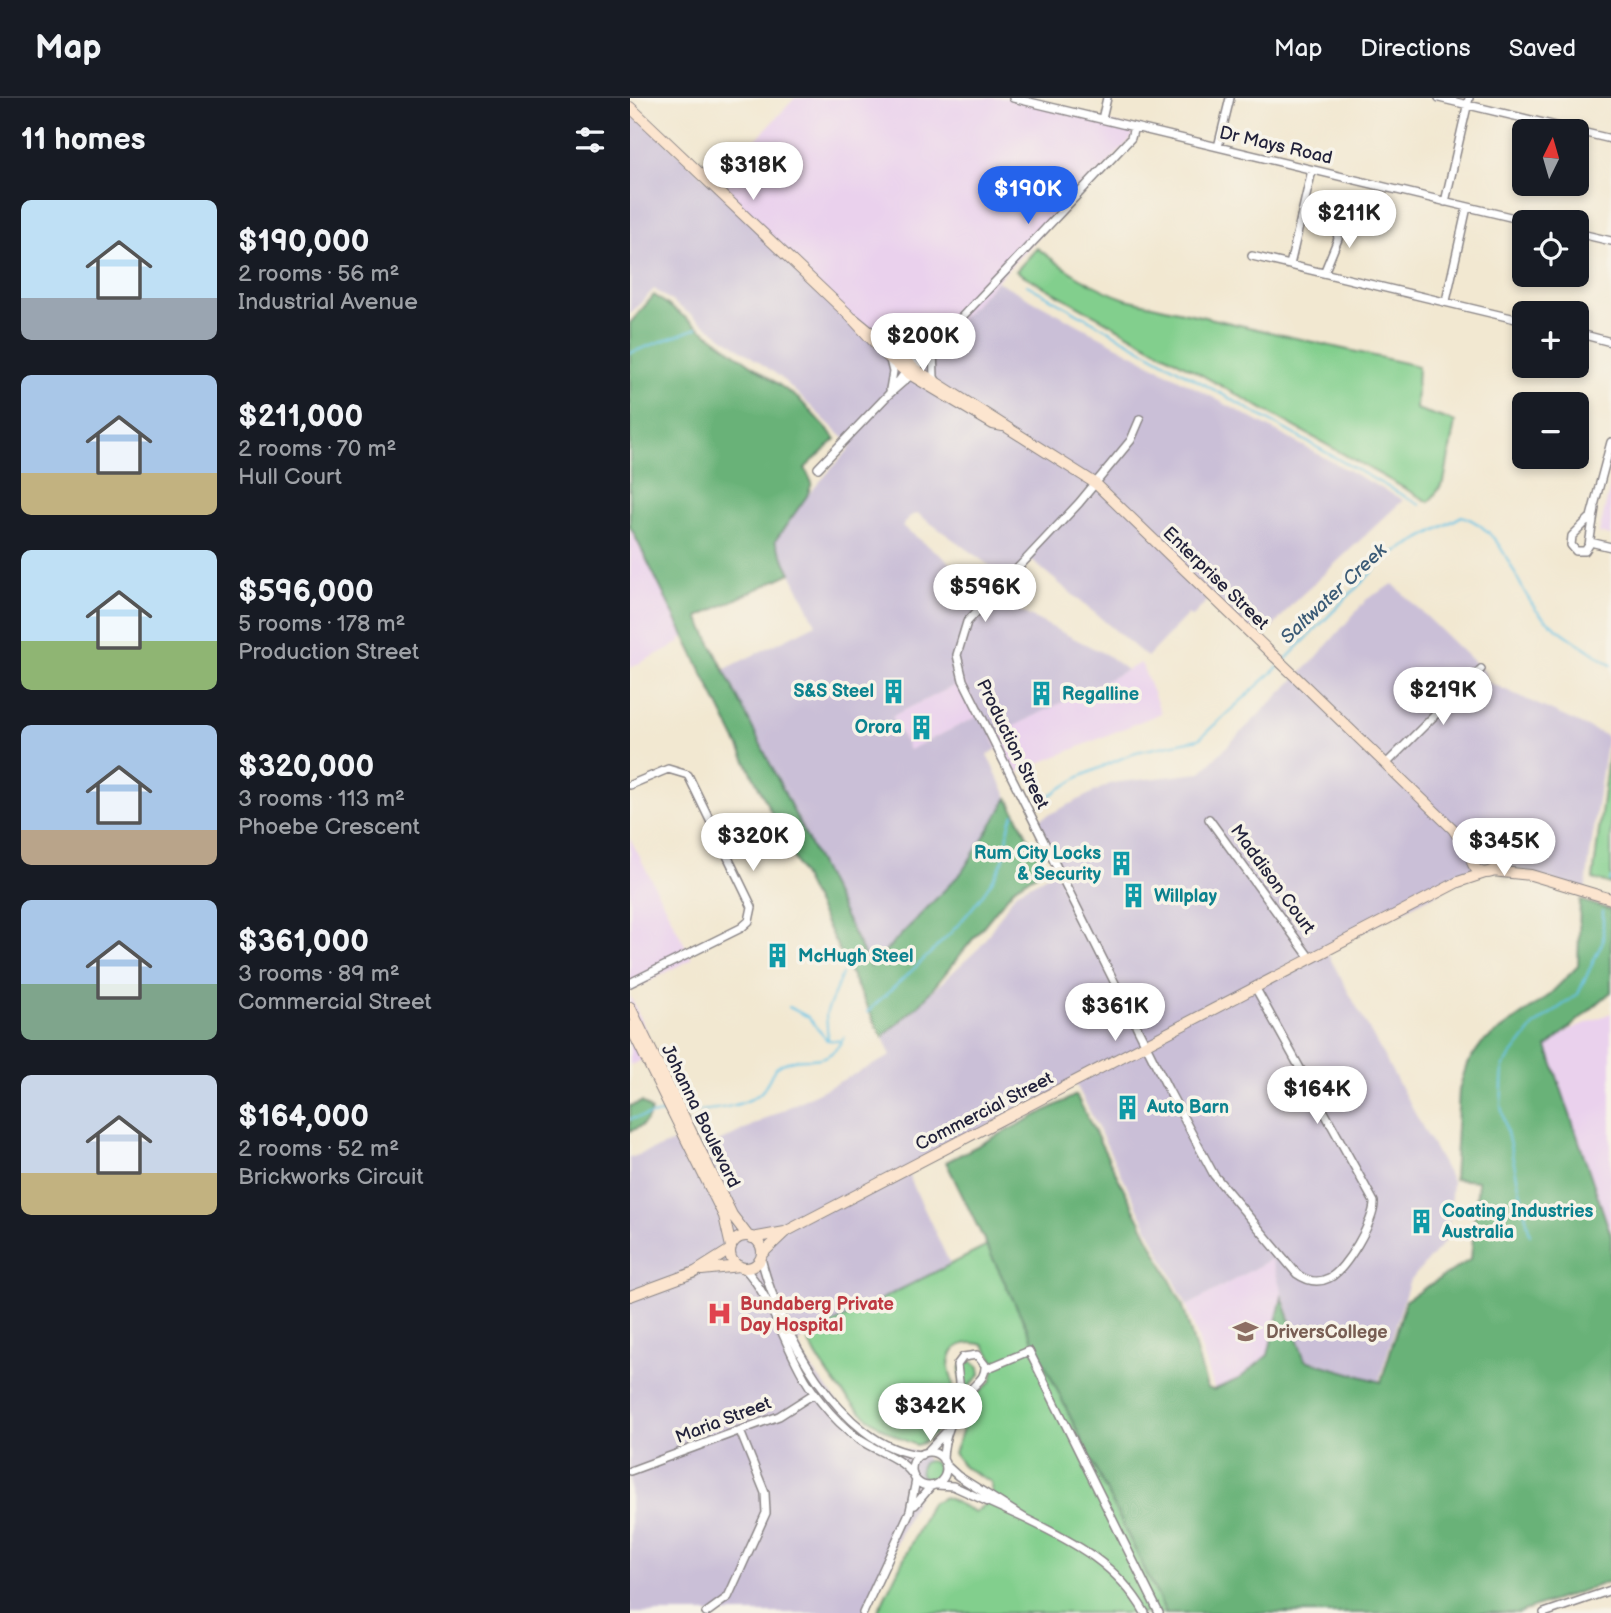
<!DOCTYPE html>
<html lang="en">
<head>
<meta charset="utf-8">
<style>
  body { margin:0; font-family:"Balsamiq Sans",sans-serif; background:#20242c; color:#f1f3f6; height:100vh; display:flex; flex-direction:column; font-size:26px; white-space:nowrap }
  * { box-sizing:border-box; margin:0 }
  p { font-size:23px; color:#9ea1a6 }
  .icon { flex:none; width:38px; height:38px; fill:none; stroke:currentColor; stroke-width:2; stroke-linecap:round; stroke-linejoin:round }
  .map { position:relative; flex:1; overflow:hidden }
  .drawer { display:flex; flex-direction:column; background:#171b24; width:630px }
  .drawer>* { flex:none }
  .needle { width:46px; rotate:5deg }
  .buttons { position:absolute; left:882px; top:21px; display:grid; gap:14px }
  .buttons a { display:grid; place-items:center; width:77px; height:77px; border-radius:10px; background:#171b24; box-shadow:0 4px 10px #0003; font-size:35px }
  .price { position:absolute; translate:-50% -60px; padding:0 16px; border-radius:24px; background:#fff; color:#222; font-size:23px; line-height:46px; filter:drop-shadow(0 2px 4px #0008) }
  .price::after { content:''; position:absolute; left:50%; top:42px; width:21px; height:16px; margin-left:-10px; background:inherit; clip-path:polygon(0 0,100% 0,50% 100%) }
  .price.selected { background:#2563eb; color:#fff }
  ul { padding:0; list-style:none }
  li { display:flex; align-items:center; gap:21px; height:175px; padding:0 21px }
  li span { display:grid; place-items:center; flex:none; width:196px; height:140px; border-radius:10px; color:#555 }
  li>.icon { margin-inline-start:auto }
  span .icon { width:84px; height:84px; fill:#fffc; stroke-width:1 }
  li b { font-size:30px }
  h2 { display:flex; justify-content:space-between; align-items:center; height:84px; padding:0 21px; font-size:30px }
  header { display:flex; align-items:center; gap:42px; box-sizing:border-box; height:98px; padding:0 35px; background:#171b24; border-bottom:2px solid #363941 }
  header strong { font-size:33px }
  nav { display:flex; gap:38px; margin-inline-start:auto; font-size:24px }
  main { display:flex; flex:1; min-height:0 }
  .map>svg:first-child { display:block }
  .built { fill:#ead1ed }
  .industrial { fill:#cabfd7; fill-rule:evenodd }
  .green { fill:#82cf8d; stroke:#527864; stroke-width:2 }
  .forest { fill:#69b278; stroke:#466a5a; stroke-width:2 }
  .lines { fill:none; stroke-linecap:round; stroke-linejoin:round }
  .stream { stroke:#68c3e5; stroke-width:2 }
  .street-casing { stroke:#8a8586; stroke-width:10 }
  .secondary-casing { stroke:#8a8586; stroke-width:12 }
  .street { stroke:#fff; stroke-width:7 }
  .secondary { stroke:#fce5cf; stroke-width:10 }
  .labels { text-anchor:middle; stroke-width:7; stroke-linejoin:round; paint-order:stroke }
  .street-label { font-size:18px; fill:#22223b; stroke:#f7f3e8 }
  .culture-label { font-size:18px; font-weight:bold; fill:#0d838f; stroke:#f7f3e8; text-anchor:start }
  .health-label { font-size:18px; font-weight:bold; fill:#be3a42; stroke:#f7f3e8; text-anchor:start }
  .education-label { font-size:18px; font-weight:bold; fill:#785e54; stroke:#f7f3e8; text-anchor:start }
  .water-label { font-size:19px; font-style:italic; fill:#3a5a76; stroke:#f7f3e8 }
</style>
</head>
<body>
<header>
<strong>Map</strong>
<nav><a>Map</a><a>Directions</a><a>Saved</a></nav>
</header>
<main>
<section class="drawer">
<h2>11 homes<svg class="icon" aria-label="filters" viewBox="0 0 24 24"><path d="M4 7h16M4 17h16"/><circle cx="9" cy="7" r="2"/><circle cx="15" cy="17" r="2"/></svg></h2>
<ul>
<li><span style="background:linear-gradient(#bfe0f5 70%,#9aa5b1 0)"><svg class="icon" aria-label="home" viewBox="0 0 24 24"><path d="M3 11l9-7 9 7M6 9v11h12V9"/></svg></span><div><b>$190,000</b><p>2 rooms · 56 m²</p><p>Industrial Avenue</p></div></li>
<li><span style="background:linear-gradient(#a9c7e8 70%,#c2b280 0)"><svg class="icon" aria-label="home" viewBox="0 0 24 24"><path d="M3 11l9-7 9 7M6 9v11h12V9"/></svg></span><div><b>$211,000</b><p>2 rooms · 70 m²</p><p>Hull Court</p></div></li>
<li><span style="background:linear-gradient(#bfe0f5 65%,#8fb573 0)"><svg class="icon" aria-label="home" viewBox="0 0 24 24"><path d="M3 11l9-7 9 7M6 9v11h12V9"/></svg></span><div><b>$596,000</b><p>5 rooms · 178 m²</p><p>Production Street</p></div></li>
<li><span style="background:linear-gradient(#a9c7e8 75%,#b9a48a 0)"><svg class="icon" aria-label="home" viewBox="0 0 24 24"><path d="M3 11l9-7 9 7M6 9v11h12V9"/></svg></span><div><b>$320,000</b><p>3 rooms · 113 m²</p><p>Phoebe Crescent</p></div></li>
<li><span style="background:linear-gradient(#a9c7e8 60%,#7fa58c 0)"><svg class="icon" aria-label="home" viewBox="0 0 24 24"><path d="M3 11l9-7 9 7M6 9v11h12V9"/></svg></span><div><b>$361,000</b><p>3 rooms · 89 m²</p><p>Commercial Street</p></div></li>
<li><span style="background:linear-gradient(#c9d6e8 70%,#c2b280 0)"><svg class="icon" aria-label="home" viewBox="0 0 24 24"><path d="M3 11l9-7 9 7M6 9v11h12V9"/></svg></span><div><b>$164,000</b><p>2 rooms · 52 m²</p><p>Brickworks Circuit</p></div></li>
</ul>
</section>
<div class="map">
<svg width="981" height="1515" viewBox="0 0 981 1515">
  <rect width="100%" height="100%" fill="#f7f3e8"/>
  <filter id="ink" filterUnits="userSpaceOnUse"><feTurbulence type="fractalNoise" baseFrequency=".0143" numOctaves="2"/><feDisplacementMap in="SourceGraphic" scale="14" xChannelSelector="R" yChannelSelector="G"/><feConvolveMatrix kernelMatrix="1 2 1 2 8 2 1 2 1" color-interpolation-filters="sRGB"/></filter>
  <filter id="wash" filterUnits="userSpaceOnUse"><feTurbulence type="fractalNoise" baseFrequency=".00686" numOctaves="4" result="noise"/><feDisplacementMap in="SourceGraphic" scale="28" xChannelSelector="R" yChannelSelector="G"/><feGaussianBlur stdDeviation="1.57" result="paint"/><feColorMatrix in="noise" values="0 0 0 0 0 0 0 0 0 0 0 0 0 0 0 0 0 1.4 0 .05"/><feComposite in="paint" operator="in"/></filter>
  <g filter="url(#wash)">
    <rect width="100%" height="100%" fill="#f2e8d1"/>
    <path class="built" d="M165,0H381L504,30L502,40L281,273L82,88Z
      M981,384V438L969,435Z
      M0,428L55,539L50,541L51,544L0,570Z
      M511,565L531,615L381,677L362,639Z
      M334,583L351,617L279,652L262,618Z
      M0,740L62,861L0,893Z
      M0,898L26,956L0,967Z
      M981,915V1137L917,949L939,932Z
      M641,1161L675,1261L588,1302L557,1208Z"/>
    <path class="industrial" d="M0,10L280,273L367,183L773,402L662,506L630,545L581,498L562,519L558,516L517,559L399,460L378,481L288,416L282,417L272,428L372,504L477,557L497,572L362,639L367,651L357,657L378,700L332,774L240,870L93,572L186,526L145,443L177,398L222,348L149,278L24,191L0,216ZM334,583L351,617L279,652L262,618Z
      M763,486L855,575L856,583L977,638L955,793L857,761L829,784L696,853L822,1083L818,1140L779,1184L749,1283L675,1261L641,1161L557,1208L445,984L276,1072L320,1166L167,1244L176,1263L219,1319L265,1349L294,1355L300,1371L233,1515H0V1060L55,1040L63,1057L261,958L253,939L350,849L386,794L428,772L404,724L482,685L570,675L685,561L737,501Z"/>
    <path class="green" d="M407,150C436,172 462,189 496,201L788,268L786,311L825,324L814,384L799,404L386,173Z
      M981,635V786L963,781Z
      M357,1148L536,1515H247L301,1405L315,1399L345,1414L362,1401L361,1384L334,1369L324,1355L345,1298L361,1284L366,1266L354,1247C338,1242 319,1246 319,1268C319,1275 324,1282 323,1290C323,1310 307,1342 286,1347C233,1327 202,1288 176,1239Z
      M342,1263L349,1269L350,1277L332,1296L330,1271L334,1265Z
      M290 1372a9 9 0 1 1 18 0a9 9 0 1 1-18 0Z"/>
    <path class="forest" d="M24,197L170,302L206,341L175,370L182,385L177,398L145,443L161,475L68,519L240,869L332,774L378,700L414,771L385,789L292,904L252,939L0,428V225Z
      M950,802L981,812V894L917,949L981,1137V1483L888,1515H536L316,1064L446,997L552,1205L577,1290L583,1292L609,1281L638,1257L652,1199L675,1262L751,1284L776,1202L841,1161L848,1083L824,1081L829,991L837,966L852,945L917,899L948,868Z
      M12,1004L21,1012C18,1025 12,1029 0,1033V1008Z"/>
    <g class="lines">
      <path class="stream" d="M397,187L790,407
        M0,255L67,230
        M654,563L758,458L832,418C876,433 881,480 907,513C920,529 962,553 981,567
        M414,701L449,679L506,654L569,641L648,569
        M980,783L981,780
        M159,909L178,919L197,942
        M237,914C282,872 343,822 371,767C380,752 375,729 384,716
        M212,943L198,942L196,916L212,876
        M60,1014C80,1012 119,1009 133,992C140,983 141,971 152,966C178,953 195,974 214,939
        M0,1021L37,1014
        M900,1137L871,1008L873,968L905,927L948,896L973,843V813"/>
    </g>
  </g>
  <g filter="url(#ink)">
    <g class="lines">
      <defs>
        <path id="street" d="M383,0L901,124
          M809,0L981,41
          M472,21L477,0
          M588,49L600,0
          M815,104L839,0
          M947,135L981,143
          M622,158L894,223
          M660,167L682,72
          M694,175L708,141L707,134
          M816,203L837,109
          M947,235L981,244
          M303,252L304,279L307,284
          M260,262L263,274L260,291
          M258,297L281,277L313,239L501,40L504,29
          M510,321L501,342L449,405L337,524L327,557L333,582L538,991L584,1077L667,1176C677,1183 687,1186 699,1180C715,1173 745,1122 744,1104L625,889
          M188,370L258,297L280,268L313,239
          M965,410L959,447L955,453H946L941,447L942,438L961,419L981,344
          M960,444L981,449
          M756,666L851,571
          M0,687L38,671L58,677L122,809L119,823L111,830L0,885
          M579,721L680,860
          M131,1160C148,1229 210,1350 291,1357
          M113,1169C145,1200 158,1265 191,1304C202,1318 215,1331 230,1342C248,1354 270,1359 283,1377
          M356,1271L399,1253L529,1515
          M297,1354L315,1335
          M282 1371a17 17 0 1 1 34 0a17 17 0 1 1-34 0Z
          M313,1362C313,1337 325,1314 339,1294C346,1284 356,1281 355,1267L347,1257L333,1259L327,1267L330,1292L327,1311
          M0,1373L149,1318L185,1295
          M307,1387L323,1388L396,1421L328,1378L316,1367
          M285,1407L301,1388
          M396,1421C444,1444 488,1467 515,1515
          M76,1515L98,1499L136,1415L135,1395L110,1333
          M233,1515L280,1413L286,1382
          M914,1515L981,1492"/>
        <path id="secondary" d="M0,9L219,217L258,259L276,274L363,326L373,328
          M224,221L285,271L465,385L823,731L843,761
          M842 761a14 14 0 1 1 28 0a14 14 0 1 1-28 0Z
          M862,773L901,777L981,801
          M0,909L102,1117L118,1138
          M0,928L94,1118L101,1149
          M100 1154a16 16 0 1 1 32 0a16 16 0 1 1-32 0Z
          M122,1140L155,1134
          M132,1156L155,1134L828,784L858,774
          M72,1172L109,1168
          M0,1198L65,1174L100,1152"/>
      </defs>
      <use href="#street" class="street-casing"/>
      <use href="#secondary" class="secondary-casing"/>
      <use href="#street" class="street"/>
      <use href="#secondary" class="secondary"/>
    </g>
  </g>
  <defs>
    <symbol id="building-bare" viewBox="-9 -9 18 18"><path d="M-4-6H4V6H1V3H-1V6H-4ZM-2.5-4.3h1.7v1.8h-1.7ZM.8-4.3h1.7v1.8H.8ZM-2.5-1h1.7V.8h-1.7ZM.8-1h1.7V.8H.8Z" fill="#0f9aa8" stroke="#f7f3e8" stroke-width="2.5" paint-order="stroke"/></symbol>
    <symbol id="hospital-bare" viewBox="-9 -9 18 18"><path d="M-5-5h3v3.5h4V-5h3V5h-3V1.5h-4V5h-3Z" fill="#e0444e" stroke="#f7f3e8" stroke-width="2.5" paint-order="stroke"/></symbol>
    <symbol id="school-bare" viewBox="-9 -9 18 18"><path d="M0-5L7-2L0 1L-7-2ZM-4 1L0 2.5L4 1V4Q0 6-4 4Z" fill="#8d6e63" stroke="#f7f3e8" stroke-width="2.5" paint-order="stroke"/></symbol>
  </defs>
  <g fill-rule="evenodd">
    <use href="#building-bare" x="246" y="576" width="35" height="35"/>
    <use href="#building-bare" x="394" y="578" width="35" height="35"/>
    <use href="#building-bare" x="274" y="612" width="35" height="35"/>
    <use href="#building-bare" x="474" y="748" width="35" height="35"/>
    <use href="#building-bare" x="486" y="780" width="35" height="35"/>
    <use href="#building-bare" x="130" y="840" width="35" height="35"/>
    <use href="#building-bare" x="480" y="992" width="35" height="35"/>
    <use href="#building-bare" x="774" y="1106" width="35" height="35"/>
    <use href="#hospital-bare" x="72" y="1198" width="35" height="35"/>
    <use href="#school-bare" x="598" y="1216" width="35" height="35"/>
  </g>
  <g class="labels">
    <g class="street-label">
      <text transform="translate(646 47) rotate(13)" y="6">Dr Mays Road</text>
      <text transform="translate(586 480) rotate(44)" y="6">Enterprise Street</text>
      <text transform="translate(383 646) rotate(64)" y="6">Production Street</text>
      <text transform="translate(643 781) rotate(54)" y="6">Maddison Court</text>
      <text transform="translate(354 1013) rotate(-27)" y="6">Commercial Street</text>
      <text transform="translate(71 1018) rotate(64)" y="6">Johanna Boulevard</text>
      <text transform="translate(93 1322) rotate(-21)" y="6">Maria Street</text>
    </g>
    <g class="culture-label">
      <text x="244" y="599" text-anchor="end">S&amp;S Steel</text>
      <text x="432" y="602">Regalline</text>
      <text x="272" y="635" text-anchor="end">Orora</text>
      <text x="471" y="761" text-anchor="end">Rum City Locks<tspan x="471" dy="21">&amp; Security</tspan></text>
      <text x="524" y="804">Willplay</text>
      <text x="168" y="864">McHugh Steel</text>
      <text x="517" y="1015">Auto Barn</text>
      <text x="812" y="1119">Coating Industries<tspan x="812" dy="21">Australia</tspan></text>
    </g>
    <g class="health-label">
      <text x="110" y="1212">Bundaberg Private<tspan x="110" dy="21">Day Hospital</tspan></text>
    </g>
    <g class="education-label">
      <text x="636" y="1240">DriversCollege</text>
    </g>
    <g class="water-label">
      <text transform="translate(703 495) rotate(-43)" y="7">Saltwater Creek</text>
    </g>
  </g>
</svg>
<div class="buttons">
<a><svg class="needle" viewBox="-14 -14 28 28"><path d="M0-13l5 13h-10z" fill="#e53935"/><path d="M0 13l5-13h-10z" fill="#9ea1a6"/></svg></a>
<a><svg class="icon" aria-label="locate" viewBox="0 0 24 24"><circle cx="12" cy="12" r="6"/><path d="M12 2v4M12 18v4M2 12h4M18 12h4"/></svg></a>
<a>+</a>
<a>−</a>
</div>
<b class="price" style="left:123px;top:104px">$318K</b>
<b class="price selected" style="left:398px;top:128px">$190K</b>
<b class="price" style="left:719px;top:152px">$211K</b>
<b class="price" style="left:293px;top:275px">$200K</b>
<b class="price" style="left:355px;top:526px">$596K</b>
<b class="price" style="left:813px;top:629px">$219K</b>
<b class="price" style="left:123px;top:775px">$320K</b>
<b class="price" style="left:874px;top:780px">$345K</b>
<b class="price" style="left:485px;top:945px">$361K</b>
<b class="price" style="left:687px;top:1028px">$164K</b>
<b class="price" style="left:300px;top:1345px">$342K</b>
</div>
</main>
</body>
</html>
